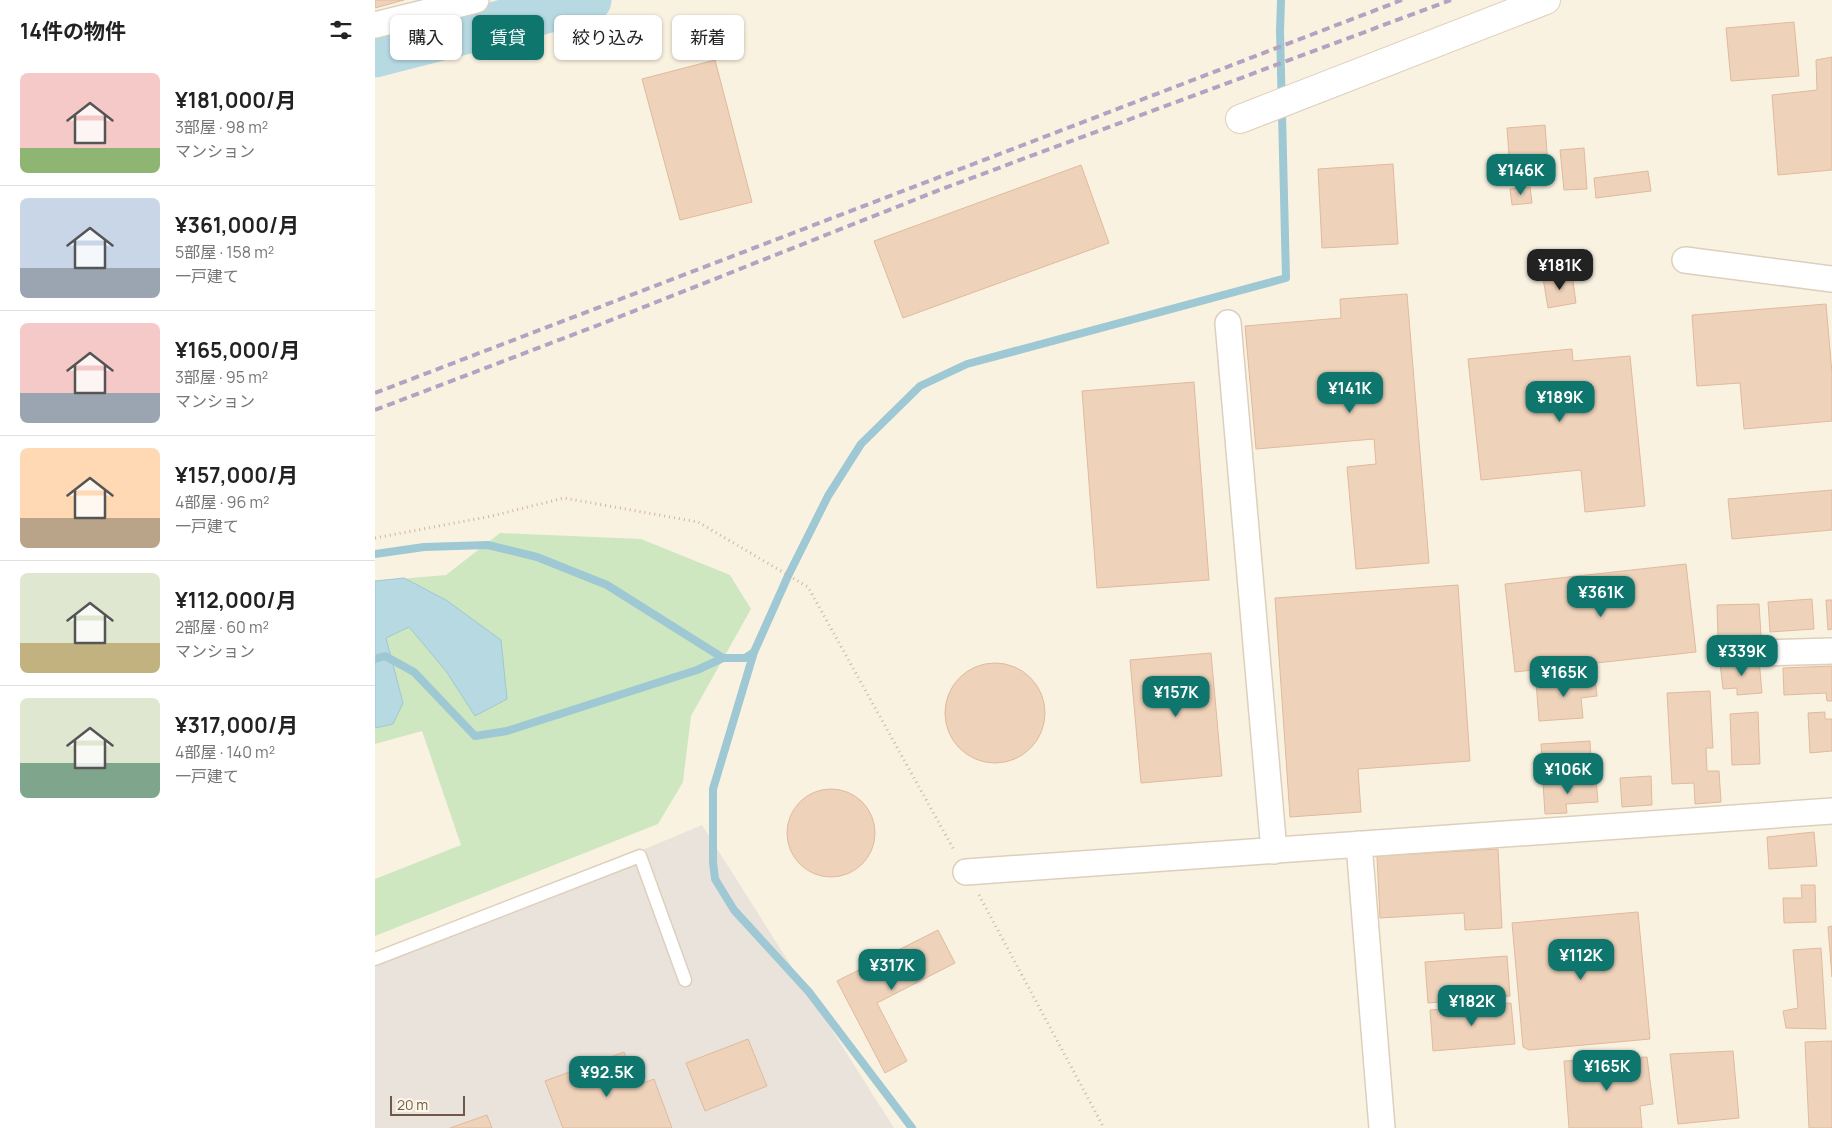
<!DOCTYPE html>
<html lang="ja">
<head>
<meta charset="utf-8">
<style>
  body { margin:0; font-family:Manrope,"Noto Sans JP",sans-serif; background:#f6f6f6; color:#222; height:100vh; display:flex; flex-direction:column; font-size:19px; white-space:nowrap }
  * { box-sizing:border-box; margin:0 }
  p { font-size:16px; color:#767676 }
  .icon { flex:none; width:28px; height:28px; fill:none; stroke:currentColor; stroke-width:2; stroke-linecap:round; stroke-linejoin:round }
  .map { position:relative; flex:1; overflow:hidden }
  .panel { display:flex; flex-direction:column; background:#fff; width:375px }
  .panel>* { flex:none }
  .hud { position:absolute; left:15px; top:15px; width:475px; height:45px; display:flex; gap:10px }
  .scale { position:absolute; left:15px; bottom:12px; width:75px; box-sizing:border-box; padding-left:5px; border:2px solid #705949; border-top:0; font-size:14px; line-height:18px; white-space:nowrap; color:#705949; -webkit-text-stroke:4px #fef6e6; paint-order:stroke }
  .price { position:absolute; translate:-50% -42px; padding:0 11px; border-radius:10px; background:#0f766e; color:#fff; font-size:16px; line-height:32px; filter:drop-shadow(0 1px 2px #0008) }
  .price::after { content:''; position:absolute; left:50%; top:30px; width:15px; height:11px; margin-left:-8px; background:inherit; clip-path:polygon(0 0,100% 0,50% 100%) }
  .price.active { background:#222; color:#fff }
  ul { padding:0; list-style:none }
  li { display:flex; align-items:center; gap:15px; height:125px; padding:0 20px }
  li+li { border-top:1px solid #e0e0e0 }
  li span { display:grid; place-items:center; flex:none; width:140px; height:100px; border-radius:8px; color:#555 }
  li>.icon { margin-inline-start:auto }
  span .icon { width:60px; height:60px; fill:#fffc; stroke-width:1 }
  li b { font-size:21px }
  h2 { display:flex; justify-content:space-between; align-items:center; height:60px; padding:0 20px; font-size:21px }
  .chip { padding:0 18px; border-radius:8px; background:#fff; box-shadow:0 1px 4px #0004; font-size:18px; line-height:45px }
  .chip.active { background:#0f766e; color:#fff }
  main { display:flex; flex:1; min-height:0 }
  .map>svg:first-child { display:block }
  .industrial { fill:#e9e3dc }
  .green { fill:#cee7c0 }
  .water { fill:#b7d9e2; stroke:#9ec8d3 }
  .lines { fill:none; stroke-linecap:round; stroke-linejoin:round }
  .stream { stroke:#9ec8d3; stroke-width:8 }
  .river { stroke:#b7d9e2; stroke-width:45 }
  .building { fill:#eed2ba; stroke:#e0ba9b }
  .service-casing { stroke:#decfbd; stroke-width:15 }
  .minor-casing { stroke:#decfbd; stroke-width:28 }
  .tertiary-casing { stroke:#decfbd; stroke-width:30 }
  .path { stroke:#d2b59e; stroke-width:3; stroke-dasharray:1 4; stroke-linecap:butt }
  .service { stroke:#fff; stroke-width:12 }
  .minor { stroke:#fff; stroke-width:25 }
  .tertiary { stroke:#fff; stroke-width:28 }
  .rail { stroke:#b5a1c2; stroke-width:4; stroke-dasharray:8 5; stroke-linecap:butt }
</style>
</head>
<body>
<main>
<section class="panel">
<h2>14件の物件<svg class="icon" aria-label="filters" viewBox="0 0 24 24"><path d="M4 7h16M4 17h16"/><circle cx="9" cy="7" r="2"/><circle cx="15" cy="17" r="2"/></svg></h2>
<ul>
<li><span style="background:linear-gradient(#f6c9c9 75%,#8fb573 0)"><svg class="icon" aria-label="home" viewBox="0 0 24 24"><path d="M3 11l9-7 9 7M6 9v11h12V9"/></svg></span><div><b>¥181,000/月</b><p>3部屋 · 98 m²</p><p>マンション</p></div></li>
<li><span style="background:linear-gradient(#c9d6e8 70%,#9aa5b1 0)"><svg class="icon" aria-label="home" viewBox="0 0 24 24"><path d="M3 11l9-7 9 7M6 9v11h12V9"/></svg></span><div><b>¥361,000/月</b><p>5部屋 · 158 m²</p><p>一戸建て</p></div></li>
<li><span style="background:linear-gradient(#f6c9c9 70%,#9aa5b1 0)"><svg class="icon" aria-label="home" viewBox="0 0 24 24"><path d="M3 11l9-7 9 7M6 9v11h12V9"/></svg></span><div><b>¥165,000/月</b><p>3部屋 · 95 m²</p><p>マンション</p></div></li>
<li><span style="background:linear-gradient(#ffd9b3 70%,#b9a48a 0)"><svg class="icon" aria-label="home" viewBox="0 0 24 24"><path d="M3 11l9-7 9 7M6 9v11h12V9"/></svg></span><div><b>¥157,000/月</b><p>4部屋 · 96 m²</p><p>一戸建て</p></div></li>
<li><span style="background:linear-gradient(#dfe7d0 70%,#c2b280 0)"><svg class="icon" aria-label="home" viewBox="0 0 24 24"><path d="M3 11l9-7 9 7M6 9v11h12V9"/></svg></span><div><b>¥112,000/月</b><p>2部屋 · 60 m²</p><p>マンション</p></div></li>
<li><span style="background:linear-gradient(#dfe7d0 65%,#7fa58c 0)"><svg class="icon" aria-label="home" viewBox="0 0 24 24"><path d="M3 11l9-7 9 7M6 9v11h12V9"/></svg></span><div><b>¥317,000/月</b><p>4部屋 · 140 m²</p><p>一戸建て</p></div></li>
</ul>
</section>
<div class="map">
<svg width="1457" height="1128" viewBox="0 0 1457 1128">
  <rect width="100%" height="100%" fill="#faf2e1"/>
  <path class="industrial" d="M327,825L519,1128H0V962Z"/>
  <path class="green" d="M125,533L266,539L355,575L376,609L316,716L308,782L283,824L0,936V879L86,845L47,731L0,744V581L71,575Z"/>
  <path class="water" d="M29,578L71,600L126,640L132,699L100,716L71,671L34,627L11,638L28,703L18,724L0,728V581Z"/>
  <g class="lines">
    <path class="stream" d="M0,554L49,547L113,545L162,557L232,585L348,658
      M0,659L10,656L39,672L100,736L132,731L322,670L348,658H370L379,652
      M537,1128L434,992L359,910L340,879L338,862V789L379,652L413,576L453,496L486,444L545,386L592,364L911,278L905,31L906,0"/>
    <path class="river" d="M0,55L214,0"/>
  </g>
  <path class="building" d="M0,0H29L0,8Z
    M1419,22L1424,76L1356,81L1351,28Z
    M1457,57V170L1403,175L1397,95L1442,90L1441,60Z
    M340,60L377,202L305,220L267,79Z
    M1170,125L1173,166L1135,169L1132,128Z
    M1209,148L1212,189L1189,190L1185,150Z
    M1018,164L1023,244L947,248L943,169Z
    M706,165L734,243L528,318L499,241Z
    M1273,171L1276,191L1221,198L1219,178Z
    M1155,187L1157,203L1137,205L1135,189Z
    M1197,274L1201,303L1173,308L1168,278Z
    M1032,294L1054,563L981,569L972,467L1001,464L999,439L881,449L870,326L966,318L965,299Z
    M1451,304L1457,373V421L1369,429L1365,383L1322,386L1317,315Z
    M1197,349L1198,361L1255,356L1270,506L1210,512L1206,470L1106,480L1093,359Z
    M819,382L834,580L722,588L707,391Z
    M1457,490V530L1357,539L1353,499Z
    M1311,564L1321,652L1140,672L1130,584Z
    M1083,585L1095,761L983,769L986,812L915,817L900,598Z
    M1437,599L1439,629L1395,632L1393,602Z
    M1451,600H1457V629L1453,630Z
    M1384,604L1386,635L1343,636L1342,605Z
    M836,653L847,776L766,783L755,660Z
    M1384,659L1387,693L1362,695V688L1348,689L1345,663Z
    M570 713a50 50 0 1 1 100 0a50 50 0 1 1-100 0Z
    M1457,666V701H1452L1451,693L1409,695L1408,668Z
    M1220,677L1222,696L1206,698L1208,718L1164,721L1161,681Z
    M1335,691L1338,748H1331L1332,771H1344L1346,802L1320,804L1319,783L1297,784L1292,693Z
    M1383,712L1385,764L1357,765L1355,714Z
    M1450,712V719H1457V751L1435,753L1433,713Z
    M1215,741L1216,762L1205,763L1206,774L1168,776L1166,744Z
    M1276,776L1277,805L1247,807L1245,778Z
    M1221,779L1223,802L1191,804L1192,813L1170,814L1168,783Z
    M412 833a44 44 0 1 1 88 0a44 44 0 1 1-88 0Z
    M1439,832L1442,866L1394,869L1392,837Z
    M1123,849L1127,928L1090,930L1089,913L1005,918L1002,856Z
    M1426,885H1440L1441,922L1409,923L1408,898H1427Z
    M1263,912L1275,1039L1154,1050L1148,1047L1137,923Z
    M1457,926V977L1453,927Z
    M563,930L580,963L502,1003L532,1061L510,1073L462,981Z
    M1446,948L1451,1029L1411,1028L1408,1011L1423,1008L1418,950Z
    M1132,956L1135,996L1053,1003L1050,962Z
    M1136,1003L1140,1044L1058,1051L1055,1010Z
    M373,1039L392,1086L330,1111L311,1063Z
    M1457,1041V1128H1434L1430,1042Z
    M1358,1051L1364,1118L1303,1124L1295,1054Z
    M249,1052L261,1086L279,1079L297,1128H188L170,1081Z
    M1272,1057L1278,1104L1265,1106L1267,1128H1194L1189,1061Z
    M112,1115L117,1128H75Z"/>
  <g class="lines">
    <defs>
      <path id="service" d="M0,959L265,856L310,980"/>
      <path id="minor" d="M0,25L101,0
        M1310,260L1457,279
        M853,323L899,851
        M1390,653L1457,651
        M984,844L1007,1128
        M591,872L1457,811"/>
      <path id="tertiary" d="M865,119L1171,0"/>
    </defs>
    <use href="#service" class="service-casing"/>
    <use href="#minor" class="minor-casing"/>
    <use href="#tertiary" class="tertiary-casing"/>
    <path class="path" d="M0,538L117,516L189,498L323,522L433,587L579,850
      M604,895L729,1128"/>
    <use href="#service" class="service"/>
    <use href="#minor" class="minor"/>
    <use href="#tertiary" class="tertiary"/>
    <path class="rail" d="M0,393L1027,0
      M0,410L226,324L567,189L1076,0"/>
  </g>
</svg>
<div class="scale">20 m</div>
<b class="price" style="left:1146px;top:196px">¥146K</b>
<b class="price active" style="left:1185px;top:291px">¥181K</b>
<b class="price" style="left:975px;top:414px">¥141K</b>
<b class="price" style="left:1185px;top:423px">¥189K</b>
<b class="price" style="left:1226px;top:618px">¥361K</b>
<b class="price" style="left:1367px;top:677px">¥339K</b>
<b class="price" style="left:1189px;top:698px">¥165K</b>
<b class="price" style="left:801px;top:718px">¥157K</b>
<b class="price" style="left:1193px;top:795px">¥106K</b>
<b class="price" style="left:1206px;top:981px">¥112K</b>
<b class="price" style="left:517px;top:991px">¥317K</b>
<b class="price" style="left:1097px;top:1027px">¥182K</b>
<b class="price" style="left:1232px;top:1092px">¥165K</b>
<b class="price" style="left:232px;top:1098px">¥92.5K</b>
<div class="hud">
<a class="chip">購入</a>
<a class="chip active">賃貸</a>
<a class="chip">絞り込み</a>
<a class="chip">新着</a>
</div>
</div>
</main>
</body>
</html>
